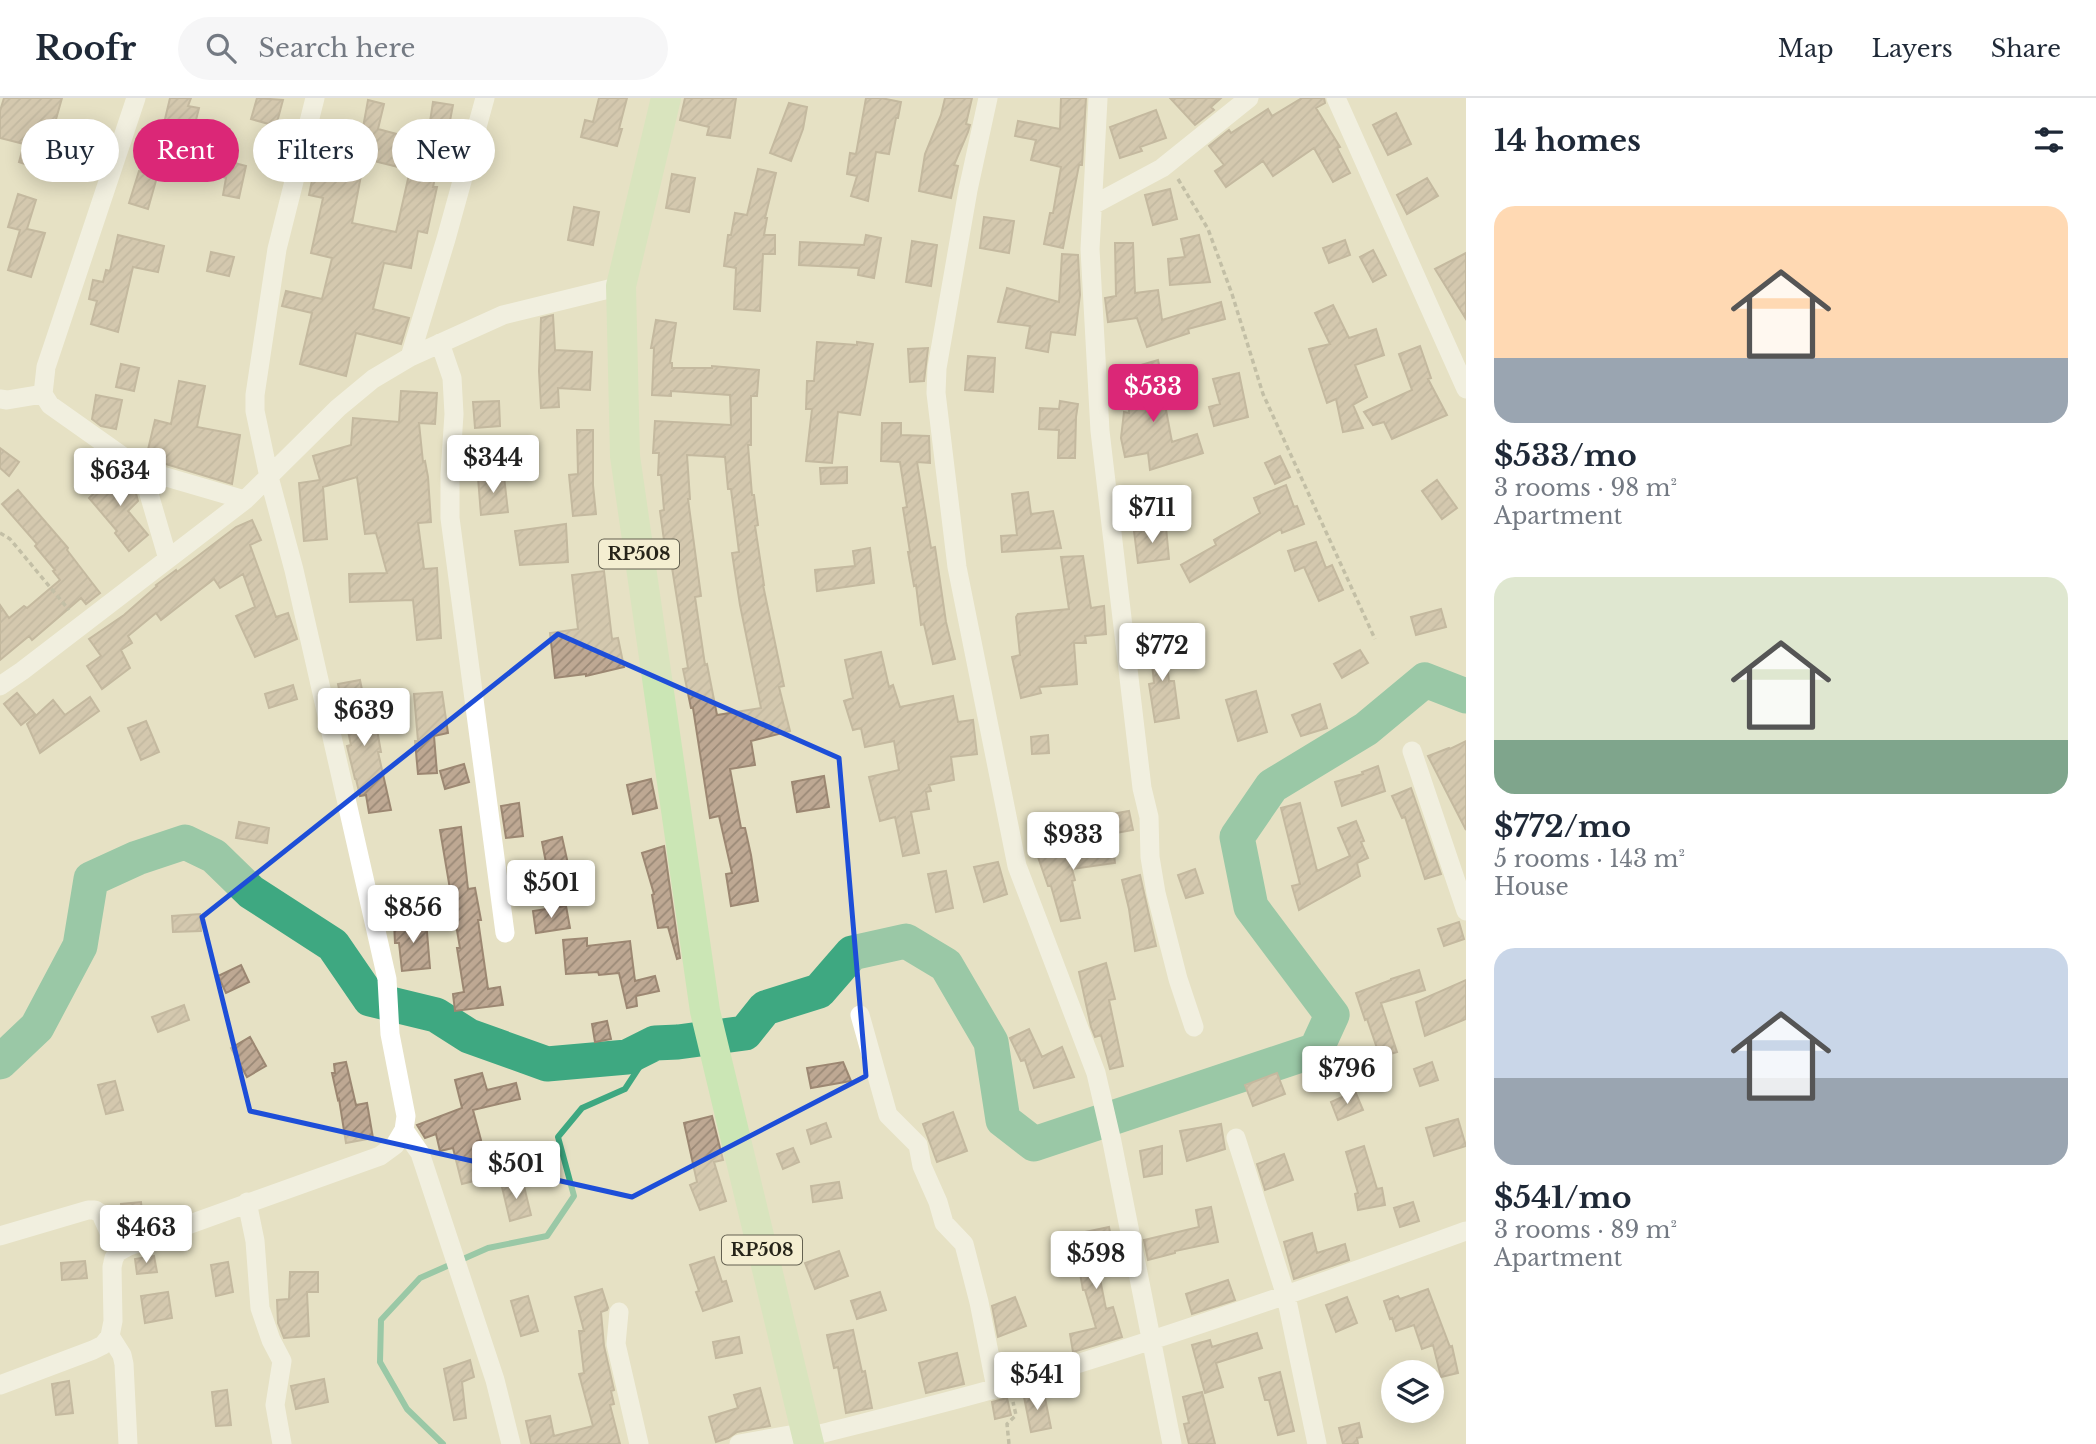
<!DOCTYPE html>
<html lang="en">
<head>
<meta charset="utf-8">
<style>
  body { margin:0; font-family:"Libre Baskerville",serif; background:#f6f6f7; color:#1f2937; height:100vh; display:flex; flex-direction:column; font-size:26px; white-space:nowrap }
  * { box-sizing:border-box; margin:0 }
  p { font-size:23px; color:#747a83 }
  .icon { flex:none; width:38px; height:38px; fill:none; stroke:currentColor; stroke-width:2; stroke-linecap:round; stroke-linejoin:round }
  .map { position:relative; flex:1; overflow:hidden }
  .side { display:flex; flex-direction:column; background:#fff; width:630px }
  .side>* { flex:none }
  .guide { position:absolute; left:21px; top:21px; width:665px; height:63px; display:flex; gap:14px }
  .controls { position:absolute; left:1381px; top:1262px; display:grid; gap:14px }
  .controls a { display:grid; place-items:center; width:63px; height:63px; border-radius:50%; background:#fff; box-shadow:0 4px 18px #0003; font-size:35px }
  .price { position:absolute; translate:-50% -60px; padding:0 16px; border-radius:7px; background:#fff; color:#222; font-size:23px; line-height:46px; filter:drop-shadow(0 2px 4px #0008) }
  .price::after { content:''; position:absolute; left:50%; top:42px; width:21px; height:16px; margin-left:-10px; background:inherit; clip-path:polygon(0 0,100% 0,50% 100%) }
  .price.current { background:#db2777; color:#fff }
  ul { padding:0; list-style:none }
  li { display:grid; align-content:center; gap:14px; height:371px; padding:0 28px }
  li span { display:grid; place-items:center; height:217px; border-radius:21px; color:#555 }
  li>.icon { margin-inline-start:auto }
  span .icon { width:126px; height:126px; fill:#fffc; stroke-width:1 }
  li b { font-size:30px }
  h2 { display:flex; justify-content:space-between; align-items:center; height:84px; padding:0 28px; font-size:30px }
  .tag { padding:0 24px; border-radius:32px; background:#fff; box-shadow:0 4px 18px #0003; font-size:24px; line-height:63px }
  .tag.current { background:#db2777; color:#fff }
  header { display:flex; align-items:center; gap:42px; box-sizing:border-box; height:98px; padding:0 35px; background:#fff; border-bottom:2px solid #e0e1e3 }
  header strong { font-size:33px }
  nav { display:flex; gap:38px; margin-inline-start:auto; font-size:24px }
  .search { width:490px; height:63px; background:#f6f6f7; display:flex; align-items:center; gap:18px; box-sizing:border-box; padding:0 24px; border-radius:38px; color:#747a83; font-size:26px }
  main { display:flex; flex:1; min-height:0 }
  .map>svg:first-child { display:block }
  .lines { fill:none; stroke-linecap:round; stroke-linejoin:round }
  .stream { stroke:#3ea881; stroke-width:6 }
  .river { stroke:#3ea881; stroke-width:35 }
  .building { fill:url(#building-hatch); stroke:#9c8772; stroke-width:2; fill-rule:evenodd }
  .path { stroke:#9a9681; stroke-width:3.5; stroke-dasharray:5 3.5; stroke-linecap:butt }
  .minor { stroke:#fff; stroke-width:19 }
  .primary { stroke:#cbe6b5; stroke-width:30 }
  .marked { fill:none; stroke:#1d4ed8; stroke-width:5; stroke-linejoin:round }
  .labels { text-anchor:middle; stroke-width:5; stroke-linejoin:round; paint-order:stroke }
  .shield { fill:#f4eed1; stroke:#646150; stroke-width:2 }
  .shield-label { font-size:18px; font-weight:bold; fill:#262419 }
</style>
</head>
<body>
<header>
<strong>Roofr</strong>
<div class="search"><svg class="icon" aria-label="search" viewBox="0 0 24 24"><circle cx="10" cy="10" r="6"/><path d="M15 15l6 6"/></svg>Search here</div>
<nav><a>Map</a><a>Layers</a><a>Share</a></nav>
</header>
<main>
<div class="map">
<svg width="1466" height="1346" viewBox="0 0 1466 1346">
  <defs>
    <pattern id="building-hatch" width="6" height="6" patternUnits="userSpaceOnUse" patternTransform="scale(1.75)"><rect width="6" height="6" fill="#bea893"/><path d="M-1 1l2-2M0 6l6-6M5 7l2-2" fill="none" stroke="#9a8977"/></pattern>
  </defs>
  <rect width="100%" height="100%" fill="#e6e1c4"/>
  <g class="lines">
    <path class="stream" d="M443,1346L407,1311L380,1264L381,1222L420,1180L488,1150L547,1138L574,1098L558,1039L582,1010L625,991L655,945"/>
    <path class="river" d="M0,964L37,929L80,848L91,781L137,760L185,744L214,758L251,794L333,847L370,901L436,917L469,938L547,966L627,959L655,945L678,944L745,935L765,910L819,893L852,855L906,843L946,867L991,944L1003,1022L1034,1046L1316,952L1332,917L1251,809L1237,739L1272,688L1366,631L1425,582L1466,598"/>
  </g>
  <path class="building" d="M4,0H62L47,53L40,51L34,69L19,64L24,46L0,40V13Z
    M170,0H191L188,8L199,10L194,30L214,34L206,69L183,64L182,66L156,59Z
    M257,0L283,2L276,28L251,21Z
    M599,0H627L619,31H622L617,48L581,39L585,22L593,24Z
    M685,0H736L730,40L707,37L709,29L680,22Z
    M866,0H881L901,4L898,20H896L889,56L876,54L868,103L851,98L857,78L847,76L850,55L856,56Z
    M945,0H972L966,26L970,27L968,34L954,67L958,68L951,100L919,93L925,56L941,17Z
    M1061,0H1086L1082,67H1079L1063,150L1044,146L1050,115H1053L1061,69L1031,62L1036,42L1015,38L1018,23L1060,31Z
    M1170,0H1221L1211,9L1214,12L1195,27Z
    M1302,0H1324L1325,5L1316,10L1340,49L1337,50L1350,75L1333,84L1314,50L1273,78L1263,63L1226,89L1215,73L1224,67L1209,48L1229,32L1231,35L1268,11L1272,18Z
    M368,2L384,6L378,31L427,44L433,4L453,7L449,28L447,27L433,89H437L427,135L418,133L411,170L384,165L373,211L409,220L401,246L356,235L346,278L300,266L312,215L282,208L286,193L322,201L332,160L311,155L323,100L309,97L317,58L345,64L346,62H348L351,44L360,46ZM370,62L410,72L396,134L352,125L363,67L369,68Z
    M789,5L807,9L803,31L791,63L770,55Z
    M1156,12L1166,40L1140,49L1142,53L1120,60L1110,29Z
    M1396,15L1411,46L1388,57L1373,27Z
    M227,63L246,68L239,100L223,97L226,80L223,79Z
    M758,71L776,75L765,120H767L764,137H775V156H763L760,213L734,211L736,170L724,168L728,137H731L735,115L747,117Z
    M139,73L157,79L148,111L129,105Z
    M672,76L695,80L689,114L666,110Z
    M1427,80L1438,98L1407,116L1397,97Z
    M1170,91L1177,121L1153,127L1145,97Z
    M18,96L36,102L27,131L45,135L31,179L8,172L20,132L8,129Z
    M574,109L599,114L593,147L568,142Z
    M984,119L1014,123L1009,155L980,150Z
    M118,137L164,148L158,174L133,169L118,234L91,226L97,203L89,201L93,182L103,184L106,172L110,173Z
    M866,137L881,140L874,180L858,177L859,170L799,167L800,144L864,147Z
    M1199,137L1210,184L1170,187L1168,161L1185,159L1181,141Z
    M1345,142L1350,157L1329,165L1323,150Z
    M912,143L937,147L931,188L906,184Z
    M1115,145H1133L1135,195L1158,192L1162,222L1221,204L1225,221L1188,231L1189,235L1147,249L1137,220L1108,224L1105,200L1116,198Z
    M1373,152L1386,177L1373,184L1360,159Z
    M211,154L234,159L229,178L207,173Z
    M1466,155V221L1435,171Z
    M1062,156L1078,157L1080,197L1075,237L1051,234L1048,254L1026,250L1030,228L998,224L1007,190L1059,204Z
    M1333,207L1349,240L1376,231L1384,257L1355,267L1367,299L1353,307L1363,330L1343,334L1336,301L1327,305L1309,251L1330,246L1315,215Z
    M553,217L555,252L592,254L590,292L558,290L559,309L541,310L539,273L541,220Z
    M656,222L676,225L670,265H672V270H712V268L759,272L757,298H751V347H748L752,397H754L758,427L755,428L764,487H763L784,588L779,589L790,633L751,643L755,667L730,671L741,730H745L751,757L758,803L731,808L726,776L732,775L719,718L710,720L693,610H691L683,571L688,570L670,457H666L660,413L664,412L661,377H658L659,355H653L655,323L731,327L730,297L671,293V298L652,297L654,250H651ZM687,357L725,359L728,391H731L739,454L732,455L740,507L761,610L717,617L707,566L705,567L695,499L701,498L688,401H690Z
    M817,244L857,247V244L873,246L860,317L838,314L832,365L806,363L812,311H806L807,283H814Z
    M1420,248L1431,280L1428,281L1447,317L1392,341L1384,324L1373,327L1364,314L1412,292L1399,256Z
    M928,250L924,283L910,284L908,251Z
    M968,258L995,260L993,294L965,292Z
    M1158,262L1163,285H1161L1172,344L1197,336L1203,355L1150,372L1148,355L1125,359L1121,340L1124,314L1129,315L1130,286L1146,287L1141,267Z
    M121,266L139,270L134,293L116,289Z
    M1239,275L1248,319L1214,328L1209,309L1220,306L1213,281Z
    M179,283L205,288L197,329L240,337L232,386L146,360L155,322L171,326Z
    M401,293L437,295L435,326L419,325L423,364L425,363L428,379L431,424L418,425L424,471L437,470L441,540L417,542L413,502L350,504L349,476L387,475L376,435L365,436L357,379L323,389L327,441L304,443L299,385L320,382L313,358L351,347L353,320L399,324Z
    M96,297L122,302L116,331L101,328L92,321Z
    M499,303L500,328L475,330L473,304Z
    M1060,303L1078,306L1076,319L1075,360H1058L1059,332L1039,331L1040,310L1059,311Z
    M882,325H901V337L929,338L930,365L917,364L931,450L935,449L946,524L955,561L933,566L924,526L921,527L916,487L914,488L908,454H910L903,410L907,409L900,364L881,363Z
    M577,332H593V387L596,416L573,418L569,377L578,376Z
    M0,350L19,364L9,378L0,370Z
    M1280,358L1290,379L1275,386L1265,365Z
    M847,369V385L821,386L820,370Z
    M119,371L132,380L138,403L128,413L148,437L129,453L115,435L117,433L89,400Z
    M504,378L508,414L481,417L478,380Z
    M1437,382L1457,410L1442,421L1422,393Z
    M1286,387L1294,409L1297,408L1304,426L1282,435L1281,431L1190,484L1181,467L1216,447L1214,442L1260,415L1254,400Z
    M18,392L68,450L67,452L100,495L86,506L81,500L32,542L29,538L0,562V507L9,520L24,508L27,510L60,482L53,473L55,472L35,448L37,446L2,406Z
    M1028,394L1031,416L1053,413L1061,450L1002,454L1001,438L1017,437L1012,396Z
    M252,422L261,442L250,447L276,519L288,515L297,541L255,559L236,518L255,509L243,476L220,490L214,481L161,522L156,515L128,538L132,545L121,552L130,570L102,591L87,568L101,558L89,541L124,517L157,488L156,487L176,472L177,474L236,429Z
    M566,426L568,464L520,467L515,433Z
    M1166,429L1169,461L1138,465L1134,433Z
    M1316,444L1326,470L1332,467L1343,492L1319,503L1304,469L1295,473L1288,453Z
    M870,450L874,485L817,493L815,472L855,468L853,453Z
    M1083,458L1091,510L1104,508L1106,536L1085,538L1086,545H1074L1077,586L1039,589L1041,595L1021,600L1012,559L1020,557L1016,519L1018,516L1069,511L1061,459Z
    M604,473L612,541L618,540L624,569L586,578V576L555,580L550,535L578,531L572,477Z
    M1441,511L1446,529L1416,537L1411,519Z
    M1164,537L1169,583H1174L1179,620L1155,624L1149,586L1154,585L1149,538Z
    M1360,552L1368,565L1342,580L1334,566Z
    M881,554L889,589L893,587L900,609L953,598L958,624L973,622L977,656L951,659L954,682L929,687L931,693L926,694L929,711L911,714L919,755L903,758L895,719L880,723L869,679L899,672L894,643L865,649L861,630L853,632L844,603L853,600L845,562Z
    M360,582L367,616L374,615L381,654H378L391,712L369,715L366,697L360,698L356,681H355L347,648L351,647L338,586Z
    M293,587L297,601L269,610L265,596Z
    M1256,593L1267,634L1238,643L1226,602Z
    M442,594L448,635L434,638L437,675L418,676L415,643H418L414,596Z
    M17,595L35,616L21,627L4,606Z
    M90,599L99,613L40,655L27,626L53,602L65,617Z
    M1320,606L1327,630L1301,638L1292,617Z
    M146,623L159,654L141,662L128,630Z
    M1048,637L1049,655L1032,656L1031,639Z
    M1466,643V732L1428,658L1449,650L1450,651Z
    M464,666L469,684L445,691L440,673Z
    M1378,668L1385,693L1342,708L1335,684L1363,676L1362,674Z
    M824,678L829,709L797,714L792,684Z
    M651,681L657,710L633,716L627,687Z
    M1411,690L1441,776L1425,781L1405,719L1402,720L1392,698Z
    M519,705L523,738L506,740L501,708Z
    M1300,705L1317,773L1350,758L1338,730L1356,723L1364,743L1361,744L1368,760L1357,765L1360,778L1299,812L1292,788L1300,786L1281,710Z
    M1129,713L1133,732L1104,737L1100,718Z
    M239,724L269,730L267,745L236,740Z
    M461,729L468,791L475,790L481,822H478L488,891L500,889L503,907L455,913L453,896L464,894L457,850H460L440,732Z
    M562,739L568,766L547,770L542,744Z
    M1112,740L1115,765L1072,771L1075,782L1072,783L1080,820L1061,823L1051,788H1048L1038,759Z
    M664,748L680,860L677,861L668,829L658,830L652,797L654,796L642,755Z
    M998,764L1007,796L984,804L974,769Z
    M1195,771L1203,795L1186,800L1178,777Z
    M946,773L953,810L936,814L928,776Z
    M1140,777L1156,848L1135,853L1129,811L1122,782Z
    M566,808L570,830L536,835L533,813Z
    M200,816L201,833L173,834L172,818Z
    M426,822L430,870L402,873L399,845H395L394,825Z
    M1459,824L1464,841L1444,848L1438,831Z
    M587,840V848L630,843L635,883L655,878L659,893L636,898L637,908L627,910L619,875L599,877L598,874L566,876L563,842Z
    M1106,865L1115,901L1109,902L1123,968L1110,971L1101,937L1095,939L1091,929L1079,874Z
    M241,867L249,884L226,895L218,878Z
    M1419,872L1425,892L1381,905L1397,954L1380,959L1367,921L1365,922L1356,895L1391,882V881Z
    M1466,882V921L1425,938L1416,904Z
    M184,907L189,922L158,934L152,919Z
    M607,923L611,941L595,944L592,926Z
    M1029,931L1042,959L1062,949L1074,979L1034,990L1025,962L1021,963L1010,940Z
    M250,939L266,968L247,979L231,950Z
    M346,964L356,1007L367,1005L373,1040L346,1045L339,1001L338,1002L332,975H335L334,966Z
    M843,964L851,983L811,990L807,970Z
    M1432,964L1438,982L1420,988L1414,971Z
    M482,975L487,992L516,985L520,1001L473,1012L481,1042L477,1043L486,1080L462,1086L453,1050L440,1053L436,1036L425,1040L417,1027L462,1010L455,982Z
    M1277,975L1285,996L1253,1008L1245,987Z
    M115,983L123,1012L106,1016L98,987Z
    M1355,993L1363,1012L1338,1022L1331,1004Z
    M953,1014L967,1053L937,1064L923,1026Z
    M712,1018L723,1062L714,1064L726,1103L700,1112L690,1087L697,1084L684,1025Z
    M1458,1021L1466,1048L1434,1058L1426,1030Z
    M826,1025L831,1039L811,1046L807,1032Z
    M1221,1026L1225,1051L1187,1063L1180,1033Z
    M1162,1048V1076L1144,1079L1140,1053Z
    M1364,1048L1377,1091L1382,1090L1385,1107L1358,1112L1355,1096L1358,1095L1346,1054Z
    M793,1050L799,1064L783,1071L777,1056Z
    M1284,1056L1293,1082L1265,1092L1257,1066Z
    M523,1084L531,1117L510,1123L502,1089Z
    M839,1084L842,1100L813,1104L811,1088Z
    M141,1104L144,1130L124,1135L121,1106Z
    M1413,1104L1419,1123L1400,1129L1394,1110Z
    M1211,1109L1218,1144L1175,1153V1155L1148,1162L1144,1142L1199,1129L1196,1112Z
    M1109,1129L1115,1159L1099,1162V1176L1106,1211L1113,1209L1122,1239L1073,1254L1070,1236L1096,1230L1085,1192H1083L1077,1159L1084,1157L1080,1135Z
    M1312,1135L1317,1155L1345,1146L1349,1162L1294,1181L1284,1144Z
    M839,1153L848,1178L815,1191L805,1165Z
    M154,1158L157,1174L137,1176L135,1161Z
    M714,1159L722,1184L726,1183L732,1203L703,1213L696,1194L699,1193L690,1167Z
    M85,1163L87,1180L62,1182L61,1165Z
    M228,1164L233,1194L216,1198L211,1167Z
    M290,1174H318V1194H307L309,1238L284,1240L278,1225L277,1202L289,1201Z
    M1228,1182L1235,1202L1192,1216L1186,1196Z
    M602,1191L608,1210L607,1212L601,1214L604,1248L614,1292L611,1293L614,1306L610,1307L620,1346H531L526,1323L550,1318L554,1338L593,1328L579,1276L584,1275L579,1233H584L575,1199Z
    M1428,1191L1450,1249L1452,1248L1458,1275L1441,1279L1433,1247L1422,1251L1414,1227L1396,1233L1392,1220L1390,1221L1384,1203L1398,1198L1400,1201Z
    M168,1194L172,1220L145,1225L141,1198Z
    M880,1194L886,1212L857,1221L851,1203Z
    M528,1198L538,1233L521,1238L511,1203Z
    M1015,1199L1026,1228L998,1239L992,1208Z
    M1347,1199L1357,1225L1336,1234L1326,1207Z
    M853,1232L862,1274L865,1273L872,1310L846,1315L838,1269L834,1270L827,1237Z
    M1257,1235L1262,1250L1216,1265L1223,1289L1205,1295L1192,1247L1210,1242L1212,1249Z
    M739,1239L742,1255L716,1260L713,1244Z
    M957,1255L964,1286L926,1295L919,1265Z
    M470,1262L474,1279L462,1284L466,1320L454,1322L444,1271Z
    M1280,1274L1294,1333L1278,1337L1269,1302H1265L1259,1280Z
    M324,1281L328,1304L296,1311L291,1288Z
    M69,1283L73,1315L56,1317L52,1286Z
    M760,1290L770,1328L737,1334L728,1340L716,1344L709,1319L738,1310L734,1297Z
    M227,1292L231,1327L216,1328L212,1294Z
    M1202,1294L1215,1346H1189L1184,1326L1189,1325L1183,1299Z
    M1044,1295L1051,1330L1031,1334L1024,1299Z
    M1007,1300L1011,1317L995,1321L992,1304Z
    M1359,1325L1362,1339L1357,1340L1358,1346H1343L1339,1330Z"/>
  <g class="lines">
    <path class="path" d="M1178,81L1208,131L1232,196L1263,296L1375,541
      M0,435L10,441L69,512
      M1009,1346L1007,1326L1016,1317L1013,1304"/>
    <path class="minor" d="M136,0L46,269L43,296L50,307L142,372L245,402
      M988,0L968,92L937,270L936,295L957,469L1017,768L1096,975L1112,1044L1172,1346
      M1336,0L1466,291
      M1098,1L1090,151L1100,333L1142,690L1149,719L1150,759L1156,795L1178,881L1194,929
      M1093,107L1162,70L1249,0
      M440,245L452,280L454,316L450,376V420L505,835
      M410,259L446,141L485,0
      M0,301L7,302L43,296
      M142,372L168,461
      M0,588L22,573L245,402L338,310L373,281L410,259L503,217L621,188
      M1412,653L1466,813
      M860,917L888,1017L918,1047L922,1068L938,1104L944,1125L964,1146L979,1204L996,1290
      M404,1032L420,1055L495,1282L511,1346
      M1236,1040L1286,1198L1317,1346
      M247,1104L255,1143L260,1210L271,1242L282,1263L275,1307L282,1346
      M0,1138L88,1112H95L101,1116L118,1154
      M619,1214L616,1246L639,1346
      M110,1238L122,1257L124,1266L128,1346
      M0,1287L93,1252L103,1247L110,1238L113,1223L112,1169L114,1160L118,1154L129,1148L380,1058L395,1047L404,1032L406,1018L390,936L387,881L294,472L269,379L255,313V297L277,151L315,0
      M808,1339C875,1322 942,1306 1008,1287C1163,1241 1315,1188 1466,1133
      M739,1346L807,1334"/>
    <path class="primary" d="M666,0L621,188L625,358L705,913L809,1346"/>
  </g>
  <path d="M0 0H1466V1346H0ZM558,536L839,660L866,978L632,1099L250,1013L202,819Z" fill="#e6e1c4" fill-opacity=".55" fill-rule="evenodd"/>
  <path class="marked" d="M558,536L839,660L866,978L632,1099L250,1013L202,819Z"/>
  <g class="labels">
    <g class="shield">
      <rect x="599" y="441.5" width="80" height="29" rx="5"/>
      <rect x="722" y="1137.5" width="80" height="29" rx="5"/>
    </g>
    <g class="shield-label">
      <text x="639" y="462">RP508</text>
      <text x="762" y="1158">RP508</text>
    </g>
  </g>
</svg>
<div class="controls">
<a><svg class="icon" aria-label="layers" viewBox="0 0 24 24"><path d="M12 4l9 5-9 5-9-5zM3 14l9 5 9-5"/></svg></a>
</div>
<b class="price current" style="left:1153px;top:326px">$533</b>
<b class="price" style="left:493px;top:397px">$344</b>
<b class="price" style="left:120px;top:410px">$634</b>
<b class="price" style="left:1152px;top:447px">$711</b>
<b class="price" style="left:1162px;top:585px">$772</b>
<b class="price" style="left:364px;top:650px">$639</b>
<b class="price" style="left:1073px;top:774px">$933</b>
<b class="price" style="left:551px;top:822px">$501</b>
<b class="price" style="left:413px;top:847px">$856</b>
<b class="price" style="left:1347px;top:1008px">$796</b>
<b class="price" style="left:516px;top:1103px">$501</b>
<b class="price" style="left:146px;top:1167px">$463</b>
<b class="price" style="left:1096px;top:1193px">$598</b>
<b class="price" style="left:1037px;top:1314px">$541</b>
<div class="guide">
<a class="tag">Buy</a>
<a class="tag current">Rent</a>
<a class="tag">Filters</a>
<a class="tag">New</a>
</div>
</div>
<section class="side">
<h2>14 homes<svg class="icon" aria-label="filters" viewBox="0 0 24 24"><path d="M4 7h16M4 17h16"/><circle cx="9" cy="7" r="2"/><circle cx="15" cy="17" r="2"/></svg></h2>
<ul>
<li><span style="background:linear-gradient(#ffd9b3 70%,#9aa5b1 0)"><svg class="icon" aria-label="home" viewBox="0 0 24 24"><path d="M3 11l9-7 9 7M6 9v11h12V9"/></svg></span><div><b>$533/mo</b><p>3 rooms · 98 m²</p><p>Apartment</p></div></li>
<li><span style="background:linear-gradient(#dfe7d0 75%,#7fa58c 0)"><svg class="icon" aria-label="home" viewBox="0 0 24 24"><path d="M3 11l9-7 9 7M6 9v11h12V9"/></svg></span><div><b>$772/mo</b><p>5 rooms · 143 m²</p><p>House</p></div></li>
<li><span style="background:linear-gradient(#c9d6e8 60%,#9aa5b1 0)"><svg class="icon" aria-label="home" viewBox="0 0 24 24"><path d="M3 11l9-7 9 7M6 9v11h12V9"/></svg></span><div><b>$541/mo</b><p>3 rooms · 89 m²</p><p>Apartment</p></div></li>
</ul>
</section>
</main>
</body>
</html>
